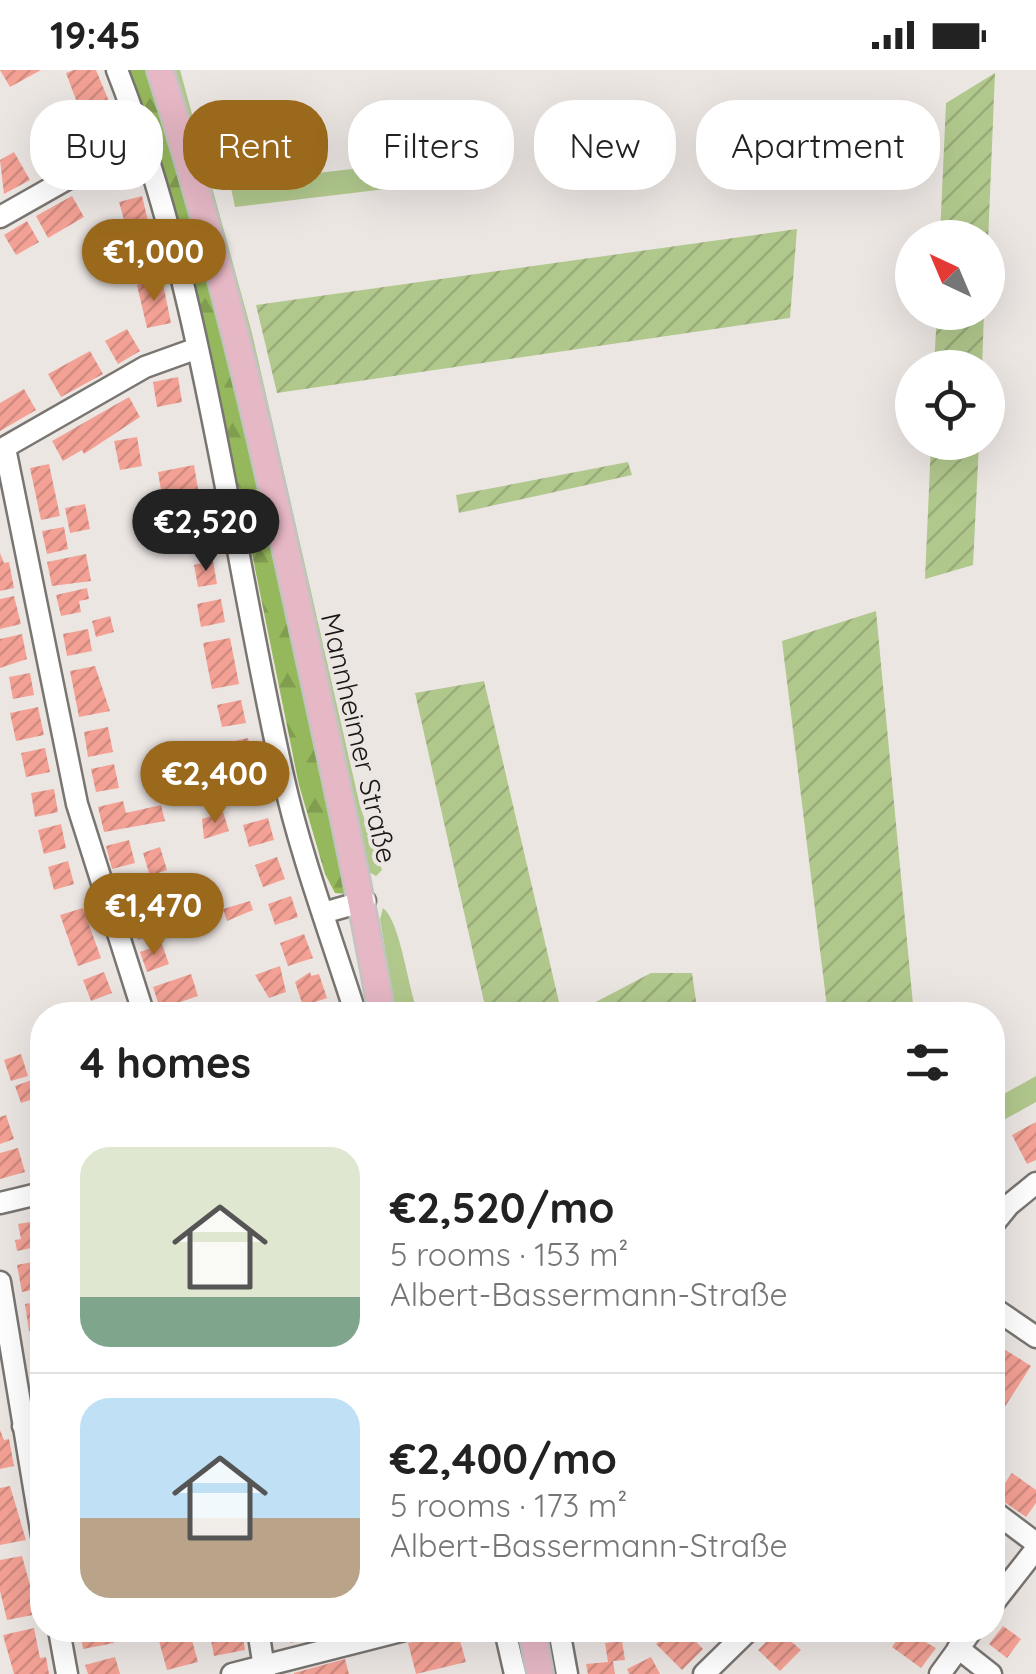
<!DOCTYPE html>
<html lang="en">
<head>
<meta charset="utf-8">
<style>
  body { margin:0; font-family:Quicksand,sans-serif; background:#f2f2f2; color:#222; height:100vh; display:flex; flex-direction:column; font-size:38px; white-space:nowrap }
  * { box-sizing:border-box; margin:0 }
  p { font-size:32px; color:#767676 }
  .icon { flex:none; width:55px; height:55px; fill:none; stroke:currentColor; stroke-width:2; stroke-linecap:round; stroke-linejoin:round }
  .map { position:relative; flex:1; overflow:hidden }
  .details { position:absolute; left:30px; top:932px; width:975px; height:640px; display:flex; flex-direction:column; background:#fff; border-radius:40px; box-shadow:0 10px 40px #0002 }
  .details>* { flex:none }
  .guide { position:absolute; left:30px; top:30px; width:978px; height:90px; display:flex; gap:20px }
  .needle { width:65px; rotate:316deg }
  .tools { position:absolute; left:895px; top:150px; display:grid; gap:20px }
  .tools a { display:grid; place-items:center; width:110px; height:110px; border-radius:50%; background:#fff; box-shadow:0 10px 40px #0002; font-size:50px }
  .price { position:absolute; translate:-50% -85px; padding:0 22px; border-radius:35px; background:#9a691c; color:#fff; font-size:32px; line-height:65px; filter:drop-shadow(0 2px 5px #0008) }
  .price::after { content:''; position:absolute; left:50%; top:60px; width:30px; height:22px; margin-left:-15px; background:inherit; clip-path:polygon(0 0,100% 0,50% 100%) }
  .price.selected { background:#222; color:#fff }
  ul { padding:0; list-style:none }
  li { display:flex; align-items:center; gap:30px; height:250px; padding:0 50px }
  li+li { border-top:2px solid #e0e0e0 }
  li span { display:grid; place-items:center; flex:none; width:280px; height:200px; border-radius:30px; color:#555 }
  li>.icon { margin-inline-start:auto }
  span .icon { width:120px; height:120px; fill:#fffc; stroke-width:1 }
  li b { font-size:42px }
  h2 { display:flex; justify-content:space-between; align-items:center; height:120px; padding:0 50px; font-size:42px }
  .pill { padding:0 35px; border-radius:40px; background:#fff; box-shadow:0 10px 40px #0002; font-size:35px; line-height:90px }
  .pill.selected { background:#9a691c; color:#fff }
  .status { display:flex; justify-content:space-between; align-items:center; height:70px; padding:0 50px; background:#fff; direction:ltr }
  .status svg { height:28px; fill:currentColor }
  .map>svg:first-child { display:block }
  .grass { fill:#b1c88d }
  .forest { fill:url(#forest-firs) }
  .garden { fill:url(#garden-furrows) }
  .building { fill:url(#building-hatch) }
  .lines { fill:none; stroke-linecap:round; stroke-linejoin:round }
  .minor-casing { stroke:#797571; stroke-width:25 }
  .major-casing { stroke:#c3c3c2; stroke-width:30 }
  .minor { stroke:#fff; stroke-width:20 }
  .major { stroke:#e6b7c4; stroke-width:25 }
  .labels { text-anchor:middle; stroke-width:8; stroke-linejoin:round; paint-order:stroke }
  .street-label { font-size:28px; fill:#191715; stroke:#ece6e3 }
</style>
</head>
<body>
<div class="status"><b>19:45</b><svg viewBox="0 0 49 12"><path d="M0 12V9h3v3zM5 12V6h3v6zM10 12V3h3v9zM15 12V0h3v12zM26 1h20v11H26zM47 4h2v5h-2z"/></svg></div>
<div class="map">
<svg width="1036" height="1604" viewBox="0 0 1036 1604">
  <defs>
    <pattern id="forest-firs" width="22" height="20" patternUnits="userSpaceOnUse" patternTransform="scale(2.5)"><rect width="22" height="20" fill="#96b85c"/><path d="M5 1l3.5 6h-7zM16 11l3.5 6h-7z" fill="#819d4f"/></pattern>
    <pattern id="garden-furrows" width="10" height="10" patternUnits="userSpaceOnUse" patternTransform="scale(2.5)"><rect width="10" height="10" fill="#b1c88d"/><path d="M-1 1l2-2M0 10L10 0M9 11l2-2" fill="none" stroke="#98ab79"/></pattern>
    <pattern id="building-hatch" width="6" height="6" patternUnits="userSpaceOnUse" patternTransform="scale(2.5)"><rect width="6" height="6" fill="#f3a194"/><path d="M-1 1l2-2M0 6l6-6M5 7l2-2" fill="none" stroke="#d08a7f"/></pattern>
  </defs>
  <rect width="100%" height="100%" fill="#ece6e3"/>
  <path class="grass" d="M170,0H180L252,263L360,736L382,800L376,806L369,802L246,264Z
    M475,85L478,108L235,137L230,113Z
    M383,838C401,852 408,920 419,945H396L380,849Z
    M1036,1006V1032L993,1056V1030Z"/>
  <path class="forest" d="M125,0H146L197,147L270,459L347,824L335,823L325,804L299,715L221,331L177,153Z"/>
  <path class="garden" d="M995,3L988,172V168L940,167L946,33Z
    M797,159L790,248L277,323L256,235Z
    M937,243H984L982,297H934Z
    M931,373H979L973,495L925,509Z
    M628,392L632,405L459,443L456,425Z
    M876,541L914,945H828L782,571Z
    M484,611L562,945H487L415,623Z
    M651,903H692L698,945H593L592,934Z"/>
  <path class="building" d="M0,0H41L10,17Z
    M74,0H96L118,53L89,65L66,3Z
    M54,61L70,87L45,102L30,75Z
    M84,61L92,75L77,83L69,69Z
    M14,82L30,110L4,124L0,90Z
    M72,126L84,147L48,168L36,146Z
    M142,126L148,151L126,157L119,132Z
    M27,151L39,172L16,185L4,165Z
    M153,169L158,193L124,198L121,185L131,183L129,174Z
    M162,209L171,253L147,258L137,215Z
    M127,259L140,281L118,294L105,271Z
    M90,281L103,304L61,327L48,304Z
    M178,307L182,332L157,337L153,312Z
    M24,319L36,340L0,361V333Z
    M129,327L140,347L84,384L82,380L63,391L52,371Z
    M137,367L142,396L120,400L114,371Z
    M49,394L60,446L41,450L30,398Z
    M194,395L198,419L162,426L158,402Z
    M85,434L90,459L70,463L65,438Z
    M202,434L211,474L187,480L179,439Z
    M64,457L68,479L47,484L42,461Z
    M0,483L4,493L9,492L14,518L0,521Z
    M86,484L91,511L52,516L47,492Z
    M213,491L217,514L198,517L194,495Z
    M87,518L89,529L79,531L81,542L61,546L56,525Z
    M14,526L21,554L0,559V529Z
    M221,529L225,552L201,557L197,534Z
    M110,546L114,562L96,567L92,551Z
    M88,559L92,581L67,586L63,564Z
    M22,564L27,589L0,598V569Z
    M230,568L239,614L212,619L203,573Z
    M95,596L110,641L79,647L70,601Z
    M30,603L34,625L13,629L9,607Z
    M241,630L246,653L222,657L217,635Z
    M38,637L44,665L16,671L10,643Z
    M108,657L113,682L88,687L84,662Z
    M248,668L253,691L231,696L226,673Z
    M45,678L50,702L26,707L21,683Z
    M114,694L119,718L96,722L91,699Z
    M257,707L263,730L240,736L234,713Z
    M54,719L58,742L35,747L31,723Z
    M123,731L126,743L161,735L165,751L104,762L98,737Z
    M223,742L229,761L204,769L202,749Z
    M268,748L274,770L249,777L243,755Z
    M61,754L66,778L44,784L38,760Z
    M129,770L135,793L112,799L106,776Z
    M160,777L167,800L150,806L143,783Z
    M277,787L285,809L263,817L255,795Z
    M68,791L74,814L54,820L48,797Z
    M137,804L145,827L125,835L117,811Z
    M291,826L298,847L275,855L268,834Z
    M250,831L253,840L227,851L223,839Z
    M83,838L101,888L78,896L60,845Z
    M150,840L158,863L138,870L130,847Z
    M304,864L313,888L288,896L280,873Z
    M162,874L169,894L147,902L140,882Z
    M280,896L286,922L269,928L255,905Z
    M104,902L112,923L91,931L83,910Z
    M310,902L311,906L319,904L327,928L303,936L295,912Z
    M191,904L198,926L160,939L153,917Z
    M21,984L28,1006L11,1011L4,990Z
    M40,1007L42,1026L21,1033L15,1016Z
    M6,1045L14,1069L0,1074V1047Z
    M1036,1052V1090L1027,1094L1012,1065Z
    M18,1078L25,1102L0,1109V1083Z
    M42,1150V1184L38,1185L36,1177L17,1181L15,1170L21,1169L18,1154Z
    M42,1190V1218L22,1222L17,1195Z
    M42,1231V1259L29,1261L25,1234Z
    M42,1271V1299L35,1301L31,1273Z
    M996,1274L1031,1296L999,1346L992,1342Z
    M0,1360L4,1370L9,1369L14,1396L0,1399Z
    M1012,1403L1036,1420V1433L1026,1447L996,1426Z
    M10,1416L26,1470L0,1475V1418Z
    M22,1486L38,1544L7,1550L0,1521V1490Z
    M1003,1556L1021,1569L1007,1588L989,1574Z
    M34,1558L40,1588L46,1587L49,1604H14L3,1565Z
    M80,1560H112L114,1573L83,1579Z
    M209,1560H242L245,1580L214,1586Z
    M288,1560H322L324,1567L290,1573Z
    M457,1560L466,1592L416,1604L408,1573Z
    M579,1560H613L614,1566L581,1572Z
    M671,1560H685L703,1579L682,1600L656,1574Z
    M778,1560L801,1580L780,1601L758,1580Z
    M904,1560L936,1578L921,1598L892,1577Z
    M190,1563L198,1592L167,1600L159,1571Z
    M622,1571L625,1590L613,1591L615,1604H588L586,1594L608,1592L605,1573Z
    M115,1587L120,1604H88L85,1595Z
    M651,1587L660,1604H629L627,1599Z
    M345,1589L349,1604H294V1603Z"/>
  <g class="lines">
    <defs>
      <path id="minor" d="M117,0C203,219 231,476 283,706C301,787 331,866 356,945
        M0,147L143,66
        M5,378L77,734L144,945
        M0,380L145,297L195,279
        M323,843L365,831
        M0,1133L42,1123
        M992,1156L1009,1135L1036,1113
        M0,1212L42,1466
        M992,1237L1036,1267
        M23,1356L42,1351
        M992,1440L1036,1473
        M992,1535L1036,1479
        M59,1560L67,1604
        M258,1560L265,1604
        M505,1560L515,1604
        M559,1560L567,1604
        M958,1578L991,1604
        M232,1604L405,1560
        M704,1604L749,1560
        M940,1604L972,1560"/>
      <path id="major" d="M160,0C217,177 259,355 298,536C328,673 358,808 382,945
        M532,1560L540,1604"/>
    </defs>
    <use href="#minor" class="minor-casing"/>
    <use href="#major" class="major-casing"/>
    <use href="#minor" class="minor"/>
    <use href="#major" class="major"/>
  </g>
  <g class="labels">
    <g class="street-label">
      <text transform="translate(359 668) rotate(77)" y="10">Mannheimer Straße</text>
    </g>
  </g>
</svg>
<div class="tools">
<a><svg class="needle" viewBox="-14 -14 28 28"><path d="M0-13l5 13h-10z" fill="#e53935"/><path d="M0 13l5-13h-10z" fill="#767676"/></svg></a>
<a><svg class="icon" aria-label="locate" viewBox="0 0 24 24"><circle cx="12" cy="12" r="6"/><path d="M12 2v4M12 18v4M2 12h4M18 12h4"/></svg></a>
</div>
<b class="price" style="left:154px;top:234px">€1,000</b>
<b class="price selected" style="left:206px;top:504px">€2,520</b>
<b class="price" style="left:215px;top:756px">€2,400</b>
<b class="price" style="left:154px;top:888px">€1,470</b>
<div class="guide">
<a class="pill">Buy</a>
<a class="pill selected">Rent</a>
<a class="pill">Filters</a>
<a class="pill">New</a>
<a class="pill">Apartment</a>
</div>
<section class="details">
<h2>4 homes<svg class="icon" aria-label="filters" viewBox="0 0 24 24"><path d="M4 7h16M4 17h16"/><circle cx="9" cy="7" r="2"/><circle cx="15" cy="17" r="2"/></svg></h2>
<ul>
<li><span style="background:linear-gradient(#dfe7d0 75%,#7fa58c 0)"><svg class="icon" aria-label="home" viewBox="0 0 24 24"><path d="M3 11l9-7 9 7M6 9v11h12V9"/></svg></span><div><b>€2,520/mo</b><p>5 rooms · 153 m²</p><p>Albert-Bassermann-Straße</p></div></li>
<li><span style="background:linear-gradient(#bfe0f5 60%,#b9a48a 0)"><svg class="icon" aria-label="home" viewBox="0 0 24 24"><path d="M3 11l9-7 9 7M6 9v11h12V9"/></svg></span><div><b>€2,400/mo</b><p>5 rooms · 173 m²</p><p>Albert-Bassermann-Straße</p></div></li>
</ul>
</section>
</div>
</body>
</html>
